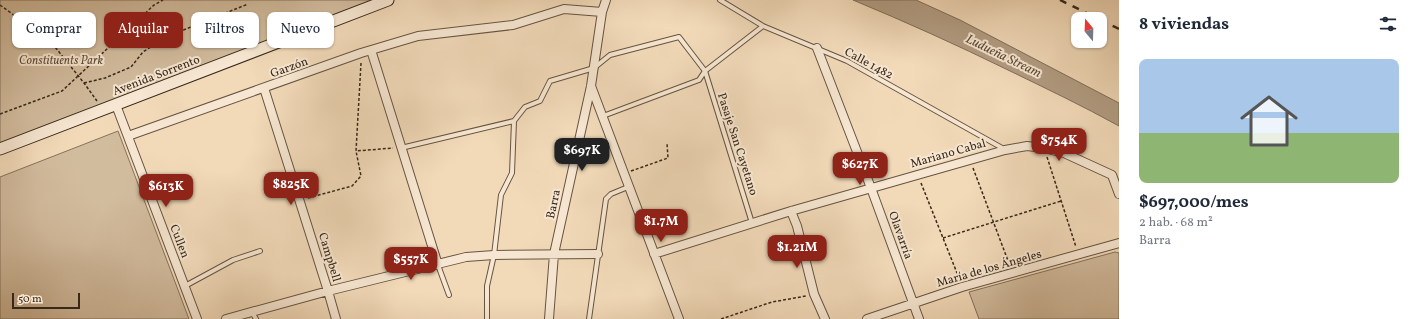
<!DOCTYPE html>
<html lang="es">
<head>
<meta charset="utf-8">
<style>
  body { margin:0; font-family:Vollkorn,serif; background:#f6f6f7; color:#1f2937; height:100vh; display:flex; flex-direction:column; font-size:15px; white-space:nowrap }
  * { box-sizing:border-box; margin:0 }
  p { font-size:13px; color:#747a83 }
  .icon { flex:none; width:22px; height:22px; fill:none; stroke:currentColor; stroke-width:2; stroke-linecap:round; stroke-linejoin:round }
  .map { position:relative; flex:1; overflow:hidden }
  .sheet { display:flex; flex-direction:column; background:#fff; width:300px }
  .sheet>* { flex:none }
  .top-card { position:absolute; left:12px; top:12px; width:380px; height:36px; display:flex; gap:8px }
  .needle { width:26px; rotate:341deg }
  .controls { position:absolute; left:1071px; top:12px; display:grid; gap:8px }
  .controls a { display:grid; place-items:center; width:36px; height:36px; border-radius:8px; background:#fff; box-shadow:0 1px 3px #0004; font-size:20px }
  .scale { position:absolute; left:12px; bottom:10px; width:68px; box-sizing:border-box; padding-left:4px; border:2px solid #372819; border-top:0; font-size:11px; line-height:14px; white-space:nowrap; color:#372819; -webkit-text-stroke:3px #f7e7d2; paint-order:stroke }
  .price { position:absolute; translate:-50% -34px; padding:0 9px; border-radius:8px; background:#8f2418; color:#fff; font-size:13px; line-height:26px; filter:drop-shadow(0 1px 2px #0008) }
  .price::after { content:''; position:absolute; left:50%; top:24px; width:12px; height:9px; margin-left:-6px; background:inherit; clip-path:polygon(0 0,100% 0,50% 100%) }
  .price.selected { background:#222; color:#fff }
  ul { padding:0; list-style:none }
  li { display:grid; align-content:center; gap:8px; height:212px; padding:0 20px }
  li+li { border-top:1px solid #e0e1e3 }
  li span { display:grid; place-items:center; height:124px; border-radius:8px; color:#555 }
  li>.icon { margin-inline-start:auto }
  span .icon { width:72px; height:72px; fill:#fffc; stroke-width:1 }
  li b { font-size:17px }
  h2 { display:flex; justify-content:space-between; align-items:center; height:48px; padding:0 20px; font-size:17px }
  .pill { padding:0 14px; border-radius:8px; background:#fff; box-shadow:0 1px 3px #0004; font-size:14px; line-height:36px }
  .pill.selected { background:#8f2418; color:#fff }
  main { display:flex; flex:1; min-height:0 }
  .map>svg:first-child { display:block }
  .green { fill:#d2bc9e; stroke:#84725c }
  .water { fill:#b29d83; stroke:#816e59 }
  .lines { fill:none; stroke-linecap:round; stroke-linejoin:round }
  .service-casing { stroke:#665441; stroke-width:6 }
  .minor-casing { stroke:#665441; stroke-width:10 }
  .secondary-casing { stroke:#372819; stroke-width:13 }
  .path { stroke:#372819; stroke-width:1.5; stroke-dasharray:3 2; stroke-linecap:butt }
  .service { stroke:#f7e7d2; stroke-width:4 }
  .minor { stroke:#f7e7d2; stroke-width:8 }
  .secondary { stroke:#f7e7d2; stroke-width:11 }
  .rail { stroke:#372819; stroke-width:2.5; stroke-dasharray:7 7; stroke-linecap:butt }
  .labels { text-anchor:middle; stroke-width:4; stroke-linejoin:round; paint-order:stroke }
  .park-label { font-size:12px; font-style:italic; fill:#5e4d3a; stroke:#f7e7d2 }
  .street-label { font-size:12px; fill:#372819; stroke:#f7e7d2 }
  .water-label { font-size:13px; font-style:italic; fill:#5c4b39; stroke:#f7e7d2 }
</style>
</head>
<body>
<main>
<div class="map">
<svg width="1119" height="319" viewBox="0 0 1119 319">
  <rect width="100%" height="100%" fill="#f2dab9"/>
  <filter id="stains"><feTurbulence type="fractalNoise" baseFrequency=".005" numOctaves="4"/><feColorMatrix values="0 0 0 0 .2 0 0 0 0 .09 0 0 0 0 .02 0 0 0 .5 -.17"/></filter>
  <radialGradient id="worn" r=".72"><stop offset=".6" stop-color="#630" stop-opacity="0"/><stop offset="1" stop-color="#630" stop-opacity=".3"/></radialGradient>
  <path class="green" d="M0,0H388L0,149Z
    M118,131L189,319H0V177Z
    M1115,252L1119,253V319H979L969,292Z"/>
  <path class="water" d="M853,0H916L960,20L1119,103V126C1083,106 1045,88 1008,70C957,45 906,22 853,0Z"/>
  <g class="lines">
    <defs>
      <path id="service" d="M720,0L763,26L847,61L1004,149
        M603,116L699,80L705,71L763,26
        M401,148L514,121
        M438,265L449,295
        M185,286L233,260L260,251
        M252,312L256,319
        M487,319V286L494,255L501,195L512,173L514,121L525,107L540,101L550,81L594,68L610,55L679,37L705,71L752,223
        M589,319L606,199L611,194L628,187"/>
      <path id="minor" d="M817,48L871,188L919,319
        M371,50L438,265
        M591,86L679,319
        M264,88L328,291L336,319
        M116,105L197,319
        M128,136L361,53L418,36L513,25L564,9L602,12
        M791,211L797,226L814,294L825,319
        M654,254L791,211L1005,150L1027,146L1044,148L1064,153L1112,175L1119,194
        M226,319L328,291L466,257L494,255L598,254
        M549,319L554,254L591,86L602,12L606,0
        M867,319L962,287L1119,243"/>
      <path id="secondary" d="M0,149L388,0"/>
    </defs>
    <use href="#service" class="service-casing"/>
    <use href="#minor" class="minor-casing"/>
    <use href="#secondary" class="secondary-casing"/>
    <path class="path" d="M0,5L51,42L84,83L97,101
      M361,63L356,151L393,148
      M84,83L105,78L131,67L143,52L166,37L248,4
      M0,114L62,91L154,5L163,0
      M1047,157L1076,247
      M973,168L1010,266
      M631,171L668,158L667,143
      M921,183L959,278
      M308,198L352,186L361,176L356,151
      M943,238L1061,201
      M721,319L772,302L806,296"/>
    <use href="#service" class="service"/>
    <use href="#minor" class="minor"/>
    <use href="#secondary" class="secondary"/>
    <path class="rail" d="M1060,0L1099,19
      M1100,20L1119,29"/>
  </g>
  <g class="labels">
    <g class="park-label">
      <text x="61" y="64">Constituents Park</text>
    </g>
    <g class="street-label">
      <text transform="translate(869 63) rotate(28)" y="4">Calle 1482</text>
      <text transform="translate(289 67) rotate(-20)" y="4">Garzón</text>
      <text transform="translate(156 75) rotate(-21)" y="4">Avenida Sorrento</text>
      <text transform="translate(738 144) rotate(72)" y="4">Pasaje San Cayetano</text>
      <text transform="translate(948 153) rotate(-16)" y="4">Mariano Cabal</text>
      <text transform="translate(553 204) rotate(-78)" y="4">Barra</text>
      <text transform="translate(901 235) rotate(70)" y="4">Olavarría</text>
      <text transform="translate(180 241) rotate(69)" y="4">Cullen</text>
      <text transform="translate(330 257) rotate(73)" y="4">Campbell</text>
      <text transform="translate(989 268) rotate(-16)" y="4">María de los Ángeles</text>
    </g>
    <g class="water-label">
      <text transform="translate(1004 55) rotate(26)" y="5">Ludueña Stream</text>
    </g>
  </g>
  <rect width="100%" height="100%" filter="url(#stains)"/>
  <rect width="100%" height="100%" fill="url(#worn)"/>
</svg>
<div class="controls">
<a><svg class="needle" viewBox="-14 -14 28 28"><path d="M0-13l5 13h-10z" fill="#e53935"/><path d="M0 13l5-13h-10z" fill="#747a83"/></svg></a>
</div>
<div class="scale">50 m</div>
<b class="price" style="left:1059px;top:162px">$754K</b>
<b class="price selected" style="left:582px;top:172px">$697K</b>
<b class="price" style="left:860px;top:186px">$627K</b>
<b class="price" style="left:291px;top:206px">$825K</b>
<b class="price" style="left:166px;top:208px">$613K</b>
<b class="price" style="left:661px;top:243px">$1.7M</b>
<b class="price" style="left:797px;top:269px">$1.21M</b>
<b class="price" style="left:411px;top:281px">$557K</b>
<div class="top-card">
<a class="pill">Comprar</a>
<a class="pill selected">Alquilar</a>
<a class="pill">Filtros</a>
<a class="pill">Nuevo</a>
</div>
</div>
<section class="sheet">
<h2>8 viviendas<svg class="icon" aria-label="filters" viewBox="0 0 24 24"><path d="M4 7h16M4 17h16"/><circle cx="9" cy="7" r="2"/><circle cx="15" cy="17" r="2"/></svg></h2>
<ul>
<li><span style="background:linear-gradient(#a9c7e8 60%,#8fb573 0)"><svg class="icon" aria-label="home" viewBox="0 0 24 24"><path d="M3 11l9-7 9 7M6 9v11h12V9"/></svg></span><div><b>$697,000/mes</b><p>2 hab. · 68 m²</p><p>Barra</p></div></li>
</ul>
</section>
</main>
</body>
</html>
